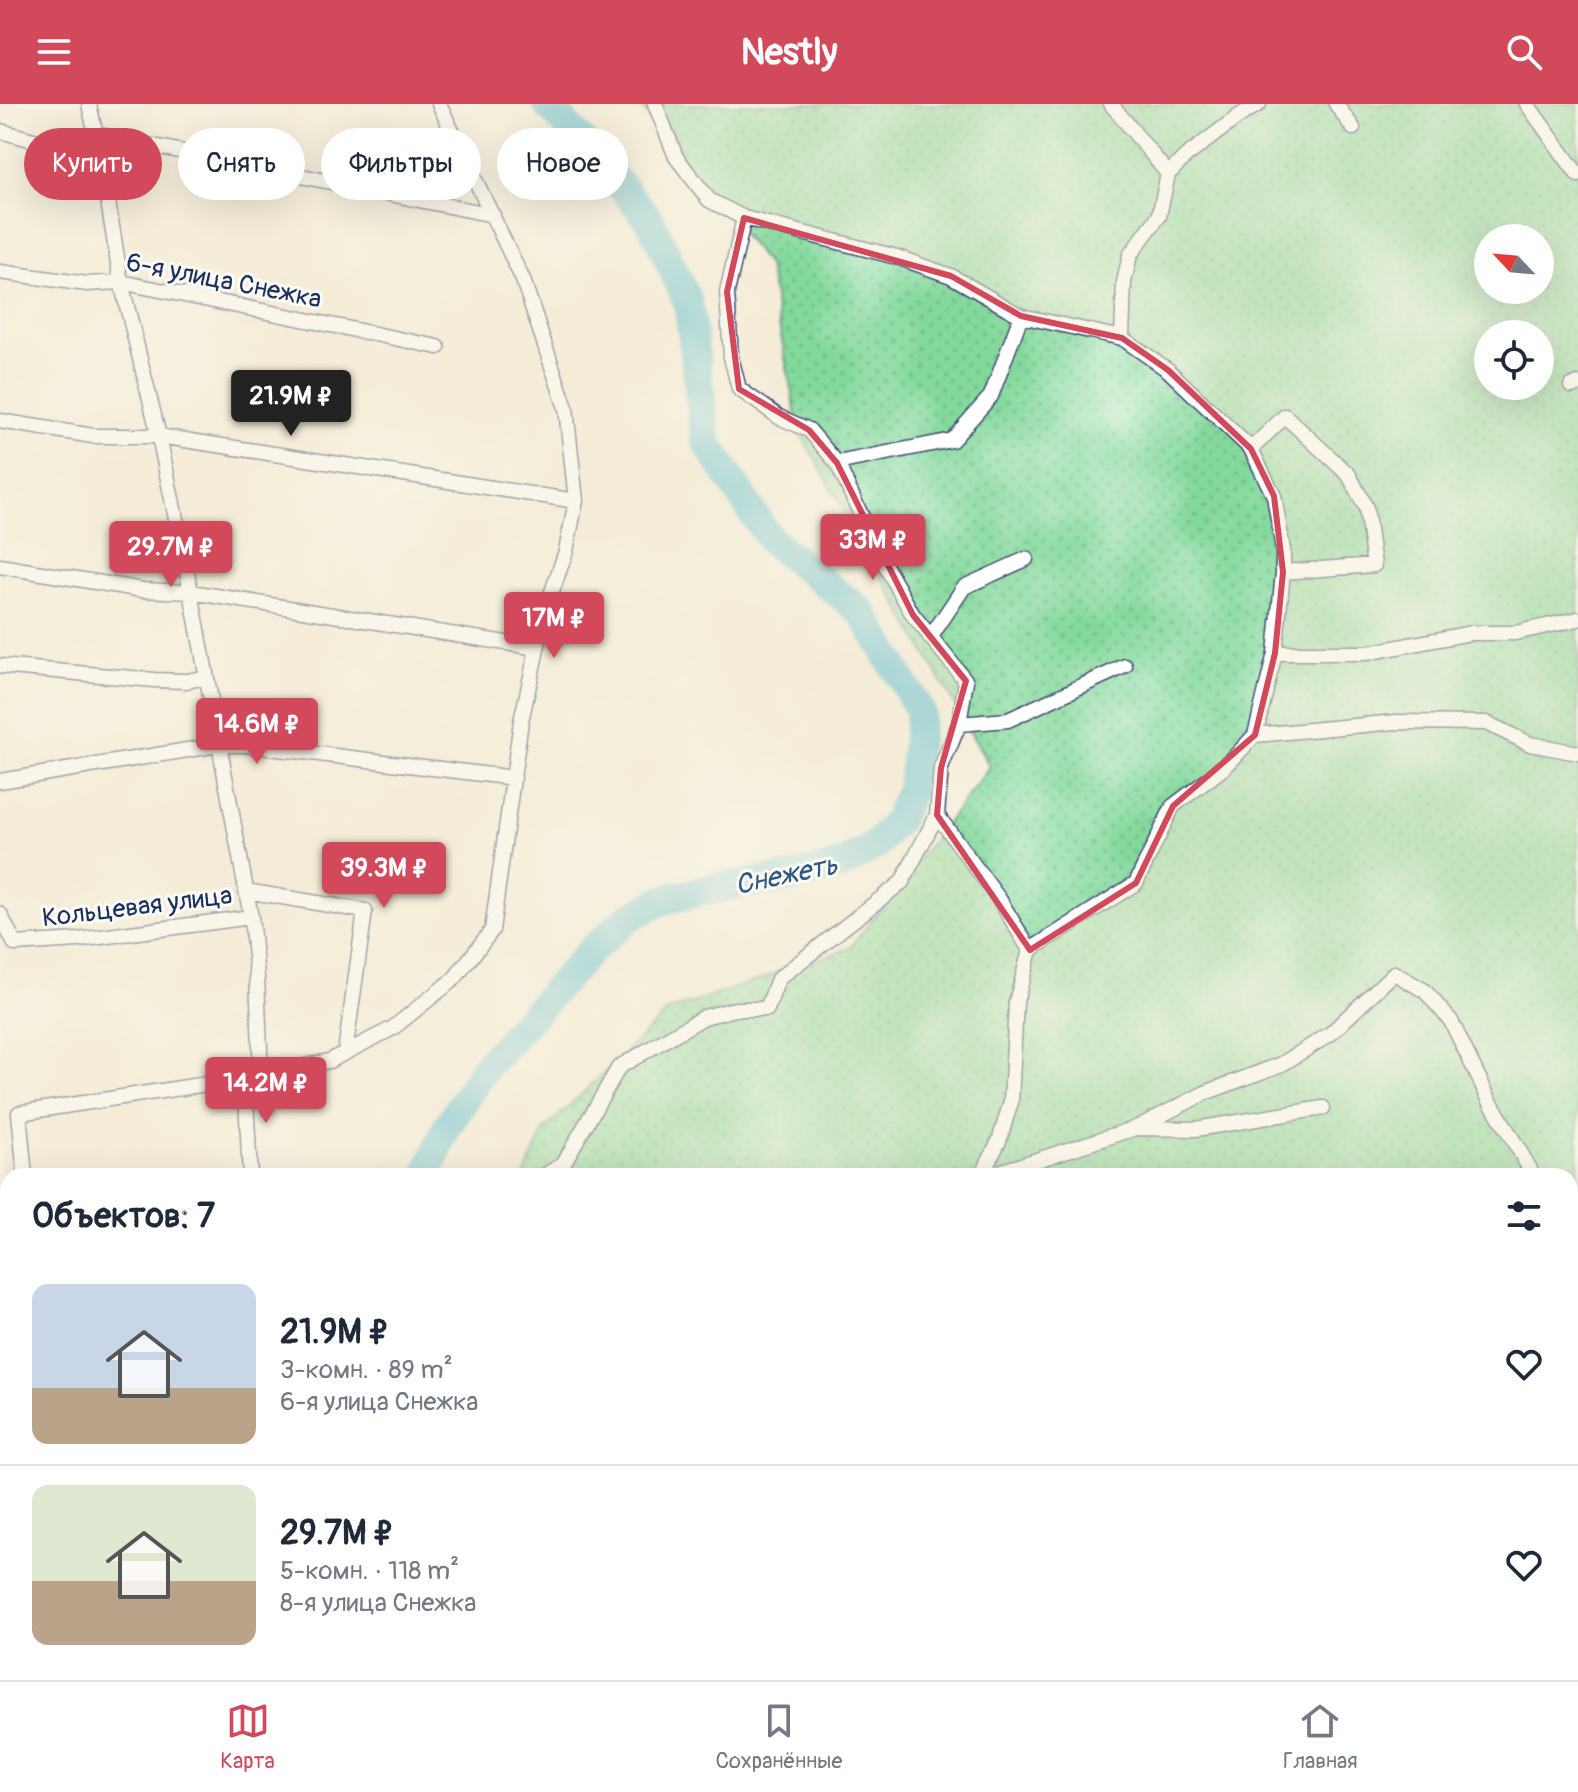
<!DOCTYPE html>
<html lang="ru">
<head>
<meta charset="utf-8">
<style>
  body { margin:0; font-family:Pangolin,sans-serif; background:#f2f2f3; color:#1f2937; height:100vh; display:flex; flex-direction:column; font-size:30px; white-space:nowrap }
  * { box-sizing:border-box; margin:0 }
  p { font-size:26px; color:#747a83 }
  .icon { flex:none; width:44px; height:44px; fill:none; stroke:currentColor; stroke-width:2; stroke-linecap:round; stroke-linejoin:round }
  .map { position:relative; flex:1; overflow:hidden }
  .panel { position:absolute; left:0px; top:1064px; width:1578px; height:512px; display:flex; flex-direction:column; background:#fff; border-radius:24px 24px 0 0; box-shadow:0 8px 32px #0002 }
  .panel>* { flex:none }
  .banner { position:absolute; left:24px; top:24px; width:800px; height:72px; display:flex; gap:16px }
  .needle { width:52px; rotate:296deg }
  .controls { position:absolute; left:1474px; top:120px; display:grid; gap:16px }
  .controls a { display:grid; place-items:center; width:80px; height:80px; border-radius:50%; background:#fff; box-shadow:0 8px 32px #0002; font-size:40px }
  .price { position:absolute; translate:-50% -68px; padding:0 18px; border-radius:8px; background:#d1495b; color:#fff; font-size:26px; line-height:52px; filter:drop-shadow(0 2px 4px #0008) }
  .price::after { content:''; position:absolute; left:50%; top:48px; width:24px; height:18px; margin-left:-12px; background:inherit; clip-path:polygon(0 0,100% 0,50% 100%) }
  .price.active { background:#222; color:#fff }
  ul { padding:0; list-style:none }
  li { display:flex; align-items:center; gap:24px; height:200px; padding:0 32px }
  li+li { border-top:2px solid #e0e1e3 }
  li span { display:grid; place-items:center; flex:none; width:224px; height:160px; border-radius:16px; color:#555 }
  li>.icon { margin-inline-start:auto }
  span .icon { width:96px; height:96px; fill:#fffc; stroke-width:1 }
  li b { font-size:34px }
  h2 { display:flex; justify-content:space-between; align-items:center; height:96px; padding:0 32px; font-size:34px }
  .chip { padding:0 28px; border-radius:36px; background:#fff; box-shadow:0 8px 32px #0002; font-size:28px; line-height:72px }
  .chip.active { background:#d1495b; color:#fff }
  header { display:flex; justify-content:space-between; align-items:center; height:104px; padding:0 32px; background:#d1495b; color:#fff; font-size:36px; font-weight:700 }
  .tab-bar { display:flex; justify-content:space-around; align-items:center; height:112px; border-top:2px solid #e0e1e3; background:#fff; font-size:22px; color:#747a83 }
  .tab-bar a { display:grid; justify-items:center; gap:4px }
  .tab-bar .active { color:#d1495b }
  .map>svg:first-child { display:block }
  .park { fill:url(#park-dots); stroke:#4f847d; stroke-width:2; fill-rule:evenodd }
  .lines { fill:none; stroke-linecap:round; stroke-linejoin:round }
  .river { stroke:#57bdd5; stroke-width:30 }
  .street-casing { stroke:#3c4b70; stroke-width:17 }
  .path { stroke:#3c4b70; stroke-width:3; stroke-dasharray:6 6; stroke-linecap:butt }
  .street { stroke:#fff; stroke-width:14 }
  .rail { stroke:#1b2f5e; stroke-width:5 }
  .marked { fill:none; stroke:#d1495b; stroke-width:6; stroke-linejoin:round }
  .labels { text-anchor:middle; stroke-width:6; stroke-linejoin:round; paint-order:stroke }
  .street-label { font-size:26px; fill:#1b2f5e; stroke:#fdfcf7 }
  .water-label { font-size:28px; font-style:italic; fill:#2d5a82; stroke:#fdfcf7 }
</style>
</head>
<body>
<header><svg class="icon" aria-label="menu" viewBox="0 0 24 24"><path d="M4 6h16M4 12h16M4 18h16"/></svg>Nestly<svg class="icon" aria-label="search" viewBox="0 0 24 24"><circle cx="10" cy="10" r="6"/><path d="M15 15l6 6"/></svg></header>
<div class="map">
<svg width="1578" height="1576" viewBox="0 0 1578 1576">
  <defs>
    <pattern id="park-dots" width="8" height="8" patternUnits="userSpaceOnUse" patternTransform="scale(2)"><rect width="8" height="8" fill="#83d99c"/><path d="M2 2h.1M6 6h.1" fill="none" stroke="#6ab082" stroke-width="1.8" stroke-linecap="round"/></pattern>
  </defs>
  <rect width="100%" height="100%" fill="#fdfcf7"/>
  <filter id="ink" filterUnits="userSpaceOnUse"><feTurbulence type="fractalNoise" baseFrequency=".0125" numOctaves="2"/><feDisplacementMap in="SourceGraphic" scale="16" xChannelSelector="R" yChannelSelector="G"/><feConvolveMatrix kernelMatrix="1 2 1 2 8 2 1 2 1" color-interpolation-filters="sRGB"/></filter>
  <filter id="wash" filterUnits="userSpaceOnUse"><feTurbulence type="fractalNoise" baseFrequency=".006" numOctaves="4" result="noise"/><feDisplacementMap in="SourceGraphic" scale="32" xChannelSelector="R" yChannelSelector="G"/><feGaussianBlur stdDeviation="1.8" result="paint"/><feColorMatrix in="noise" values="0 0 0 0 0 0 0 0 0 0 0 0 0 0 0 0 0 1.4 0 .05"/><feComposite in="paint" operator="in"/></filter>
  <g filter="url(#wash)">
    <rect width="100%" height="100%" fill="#f4ecd7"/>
    <path class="park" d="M638,0H1578V1075L1570,1076V1072H524L544,1026L668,907L850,844L990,663L799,327L768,162ZM1488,134H1540V186H1488ZM1488,230H1540V282H1488Z
      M8,1445V1568H328L324,1576H0V1447Z
      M519,1568H1306L1300,1576H516Z"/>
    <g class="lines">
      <path class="river" d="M427,1072L447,1023L486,962L592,845L628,814L663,796L725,782L786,775L842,761L876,741L898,715L912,683L920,607L862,508L771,437L706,337L688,198L651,118L592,48L547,0
        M460,1576L464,1568"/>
    </g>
  </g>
  <g filter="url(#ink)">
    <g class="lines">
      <defs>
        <path id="street" d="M89,0L101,54L121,178L159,332L191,488L251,813L257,873L261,971
          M655,0L676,53L709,96L744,114L897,153L951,172L1021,212L1122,234L1168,266L1251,345L1274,392L1283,446V468L1275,549L1255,631L1225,663L1173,702L1136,779L1030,846L1016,898L1011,998L999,1037L981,1072
          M1111,0L1168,70
          M1336,0L1353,24
          M1527,0L1578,71
          M0,27L101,54
          M95,30L493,111
          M744,114L727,188L731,253L739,285L779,313L809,326L837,359L880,452L913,511L966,577L959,620L941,664L937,711L999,795L1030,846
          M0,168L87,180L121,178L438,243
          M1122,234L1124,178L1130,151L1159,112L1168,70L1185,53L1239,12L1259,0
          M1571,282L1578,280
          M0,317L93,332H159L576,397
          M1251,345L1285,312L1349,371L1366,404L1374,461L1283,468
          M837,359L952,336L991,292L1021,212
          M0,462L143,486L191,488L537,544
          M930,534L964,483L1026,455
          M1275,549H1367L1471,529H1515L1578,515
          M0,562L154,576L187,577L206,573
          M959,620L1008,616L1125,562
          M1255,631L1396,618L1486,619L1530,640L1578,649
          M0,677L218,641H246L514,674
          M246,787L365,807L345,949
          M0,810L15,840L78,836L251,813
          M245,974L250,1072
          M1136,1024L1205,989L1282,960L1330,930L1394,869L1425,887L1451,917L1489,995L1534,1072
          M25,1072L19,1009L245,974L329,957L393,924L455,874L492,826L521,617L546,505L566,447L576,397L566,304L523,176L439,0
          M544,1072L563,1060L619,963L704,913L735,905H767L778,875L902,778L937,711
          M987,1072L1136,1024L1196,1025L1323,1004
          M0,1372H8
          M0,1551L8,1550
          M804,1568L808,1576
          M1028,1568L1029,1576
          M346,1576L349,1568
          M502,1576L511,1568"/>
      </defs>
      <use href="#street" class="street-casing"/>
      <path class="path" d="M1570,1505L1578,1503
        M1366,1576L1381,1568"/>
      <use href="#street" class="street"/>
      <path class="rail" d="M1570,1139L1578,1137
        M1570,1316L1578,1310
        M0,1382L8,1381
        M1340,1576L1345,1568"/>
    </g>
  </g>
  <path d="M0 0H1578V1576H0ZM744,114L951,172L1021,212L1122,234L1168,266L1251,345L1274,392L1283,468L1275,549L1255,631L1173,702L1136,779L1030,846L937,711L941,664L966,577L913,511L837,359L809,326L739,285L727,188Z" fill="#f4ecd7" fill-opacity=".55" fill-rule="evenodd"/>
  <path class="marked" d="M744,114L951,172L1021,212L1122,234L1168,266L1251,345L1274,392L1283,468L1275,549L1255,631L1173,702L1136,779L1030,846L937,711L941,664L966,577L913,511L837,359L809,326L739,285L727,188Z"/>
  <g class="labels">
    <g class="street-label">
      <text transform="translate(224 176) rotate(11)" y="9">6-я улица Снежка</text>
      <text transform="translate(137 802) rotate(-7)" y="9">Кольцевая улица</text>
    </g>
    <g class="water-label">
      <text transform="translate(786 770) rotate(-12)" y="10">Снежеть</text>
    </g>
  </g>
</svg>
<div class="controls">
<a><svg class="needle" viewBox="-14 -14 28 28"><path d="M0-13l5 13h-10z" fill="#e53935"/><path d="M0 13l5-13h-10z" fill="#747a83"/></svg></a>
<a><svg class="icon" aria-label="locate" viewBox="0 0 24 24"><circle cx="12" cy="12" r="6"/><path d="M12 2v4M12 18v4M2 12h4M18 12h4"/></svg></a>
</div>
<b class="price active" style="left:291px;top:334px">21.9M ₽</b>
<b class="price" style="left:873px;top:478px">33M ₽</b>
<b class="price" style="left:171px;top:485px">29.7M ₽</b>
<b class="price" style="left:554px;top:556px">17M ₽</b>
<b class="price" style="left:257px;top:662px">14.6M ₽</b>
<b class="price" style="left:384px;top:806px">39.3M ₽</b>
<b class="price" style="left:266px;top:1021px">14.2M ₽</b>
<div class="banner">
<a class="chip active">Купить</a>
<a class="chip">Снять</a>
<a class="chip">Фильтры</a>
<a class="chip">Новое</a>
</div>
<section class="panel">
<h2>Объектов: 7<svg class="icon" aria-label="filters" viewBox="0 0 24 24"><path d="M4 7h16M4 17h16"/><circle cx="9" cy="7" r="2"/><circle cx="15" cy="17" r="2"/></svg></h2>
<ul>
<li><span style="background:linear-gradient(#c9d6e8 65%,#b9a48a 0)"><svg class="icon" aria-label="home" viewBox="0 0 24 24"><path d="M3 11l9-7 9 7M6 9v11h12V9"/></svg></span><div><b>21.9M ₽</b><p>3-комн. · 89 m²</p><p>6-я улица Снежка</p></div><svg class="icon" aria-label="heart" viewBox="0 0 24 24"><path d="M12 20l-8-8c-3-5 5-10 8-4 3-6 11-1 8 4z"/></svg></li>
<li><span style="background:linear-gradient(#dfe7d0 60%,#b9a48a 0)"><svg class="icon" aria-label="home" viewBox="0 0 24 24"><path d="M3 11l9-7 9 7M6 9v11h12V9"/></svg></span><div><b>29.7M ₽</b><p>5-комн. · 118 m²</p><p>8-я улица Снежка</p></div><svg class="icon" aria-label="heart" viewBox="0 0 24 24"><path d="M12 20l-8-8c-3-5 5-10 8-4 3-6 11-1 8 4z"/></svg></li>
</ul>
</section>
</div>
<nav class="tab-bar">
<a class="active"><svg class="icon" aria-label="map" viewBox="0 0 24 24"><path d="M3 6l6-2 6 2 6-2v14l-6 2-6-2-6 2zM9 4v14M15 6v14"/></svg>Карта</a>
<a><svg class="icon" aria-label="saved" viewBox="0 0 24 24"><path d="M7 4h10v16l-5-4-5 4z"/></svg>Сохранённые</a>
<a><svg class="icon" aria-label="home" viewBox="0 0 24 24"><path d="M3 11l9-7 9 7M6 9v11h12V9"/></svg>Главная</a>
</nav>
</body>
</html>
